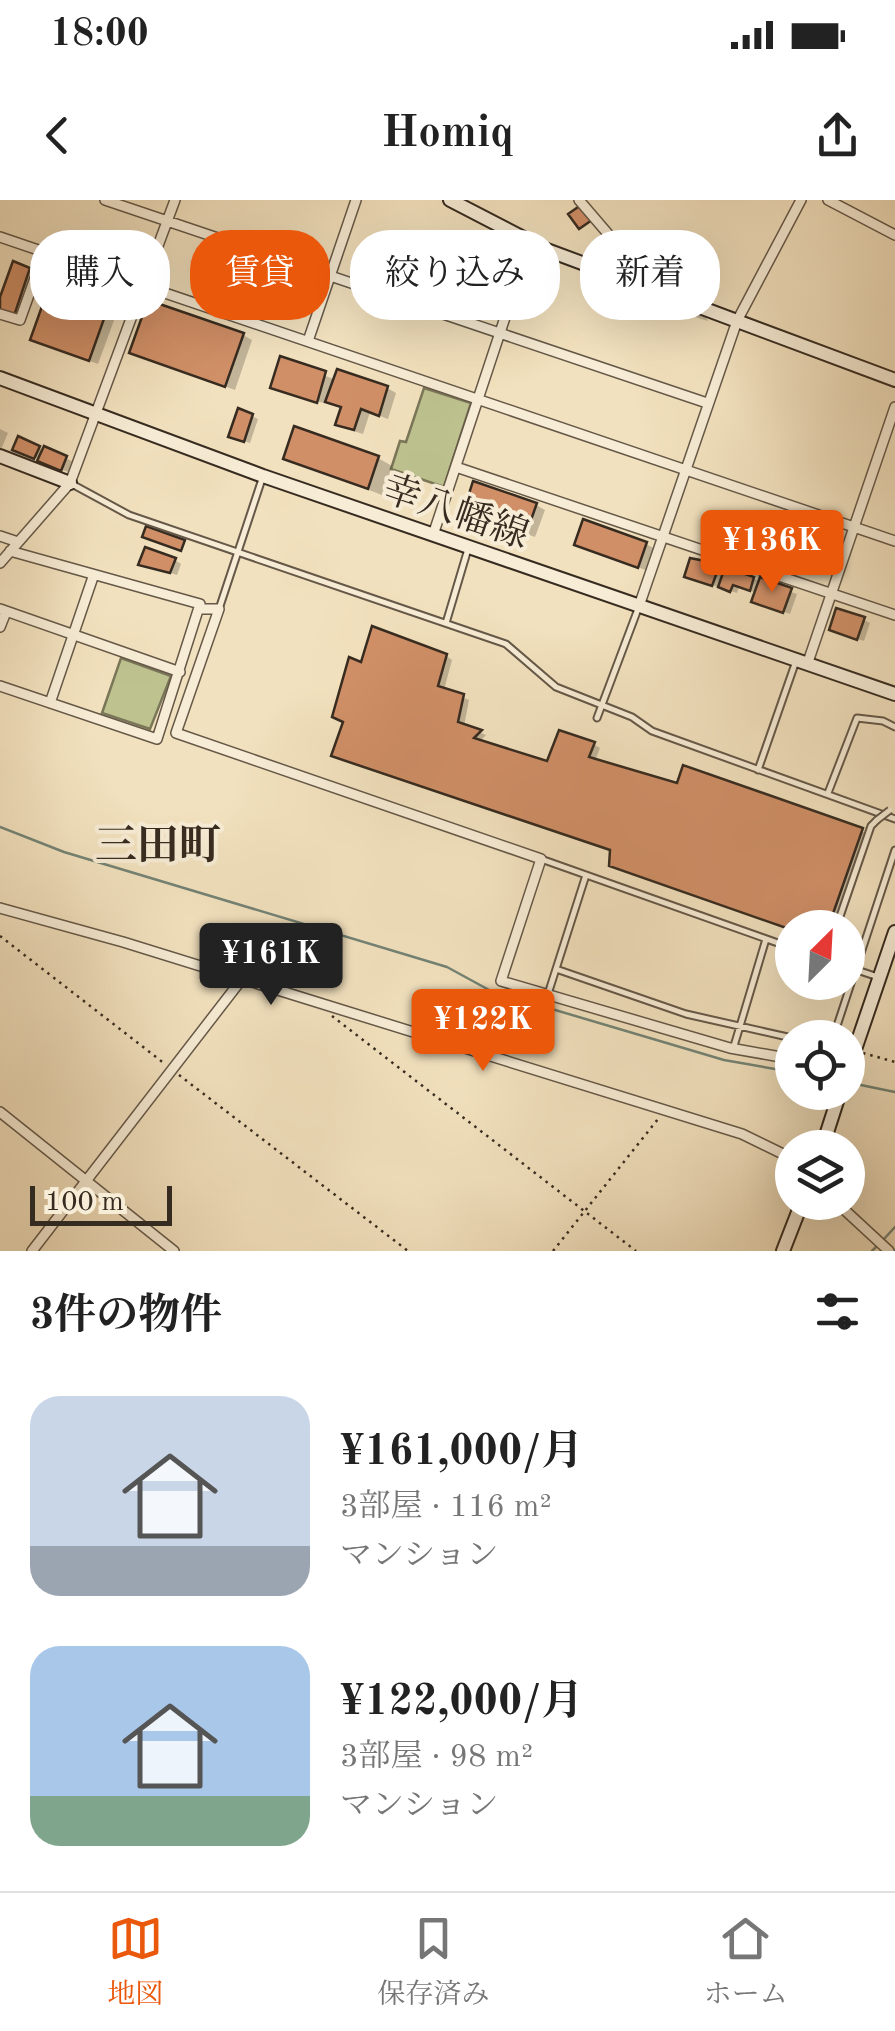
<!DOCTYPE html>
<html lang="ja">
<head>
<meta charset="utf-8">
<style>
  body { margin:0; font-family:"Old Standard TT","Noto Serif JP",serif; background:#f2f2f2; color:#222; height:100vh; display:flex; flex-direction:column; font-size:38px; white-space:nowrap }
  * { box-sizing:border-box; margin:0 }
  p { font-size:32px; color:#767676 }
  .icon { flex:none; width:55px; height:55px; fill:none; stroke:currentColor; stroke-width:2; stroke-linecap:round; stroke-linejoin:round }
  .map { position:relative; height:1051px; overflow:hidden }
  .sheet { display:flex; flex-direction:column; background:#fff; flex:1 }
  .sheet>* { flex:none }
  .top-card { position:absolute; left:30px; top:30px; width:835px; height:90px; display:flex; gap:20px }
  .needle { width:65px; rotate:24deg }
  .tools { position:absolute; left:775px; top:710px; display:grid; gap:20px }
  .tools a { display:grid; place-items:center; width:90px; height:90px; border-radius:50%; background:#fff; box-shadow:0 10px 40px #0002; font-size:50px }
  .scale { position:absolute; left:30px; bottom:25px; width:142px; box-sizing:border-box; padding-left:10px; border:5px solid #362b20; border-top:0; font-size:28px; line-height:35px; white-space:nowrap; color:#362b20; -webkit-text-stroke:8px #f7ecd5; paint-order:stroke }
  .price { position:absolute; translate:-50% -85px; padding:0 22px; border-radius:10px; background:#ea580c; color:#fff; font-size:32px; line-height:65px; filter:drop-shadow(0 2px 5px #0008) }
  .price::after { content:''; position:absolute; left:50%; top:60px; width:30px; height:22px; margin-left:-15px; background:inherit; clip-path:polygon(0 0,100% 0,50% 100%) }
  .price.active { background:#222; color:#fff }
  ul { padding:0; list-style:none }
  li { display:flex; align-items:center; gap:30px; height:250px; padding:0 30px }
  li span { display:grid; place-items:center; flex:none; width:280px; height:200px; border-radius:30px; color:#555 }
  li>.icon { margin-inline-start:auto }
  span .icon { width:120px; height:120px; fill:#fffc; stroke-width:1 }
  li b { font-size:42px }
  h2 { display:flex; justify-content:space-between; align-items:center; height:120px; padding:0 30px; font-size:42px }
  .tag { padding:0 35px; border-radius:40px; background:#fff; box-shadow:0 10px 40px #0002; font-size:35px; line-height:90px }
  .tag.active { background:#ea580c; color:#fff }
  .status { display:flex; justify-content:space-between; align-items:center; height:70px; padding:0 50px; background:#fff; direction:ltr }
  .status svg { height:28px; fill:currentColor }
  header { display:flex; justify-content:space-between; align-items:center; height:130px; padding:0 30px; background:#fff; font-size:45px; font-weight:700 }
  .menu { display:flex; justify-content:space-around; align-items:center; height:140px; border-top:2px solid #e0e0e0; background:#fff; font-size:28px; color:#767676 }
  .menu a { display:grid; justify-items:center; gap:5px }
  .menu .active { color:#ea580c }
  .map>svg:first-child { display:block }
  .green { fill:#bdc28f; stroke:#7a7658; stroke-width:2.5 }
  .shadow { fill:#0003 }
  .lines { fill:none; stroke-linecap:round; stroke-linejoin:round }
  .stream { stroke:#738375; stroke-width:2.5 }
  .building { fill:#d08f67; stroke:#362b20; stroke-width:2.5 }
  .lane-casing { stroke:#655848; stroke-width:9 }
  .street-casing { stroke:#655848; stroke-width:12 }
  .secondary-casing { stroke:#362b20; stroke-width:16 }
  .path { stroke:#362b20; stroke-width:2.5; stroke-dasharray:2.5 5; stroke-linecap:butt }
  .lane { stroke:#f7ecd5; stroke-width:5 }
  .street { stroke:#f7ecd5; stroke-width:9 }
  .secondary { stroke:#f7ecd5; stroke-width:12 }
  .lane-bridge-casing { stroke:#655848; stroke-width:9; stroke-linecap:butt }
  .lane-bridge { stroke:#f7ecd5; stroke-width:5 }
  .labels { text-anchor:middle; stroke-width:8; stroke-linejoin:round; paint-order:stroke }
  .street-label { font-size:38px; fill:#362b20; stroke:#f7ecd5 }
  .quarter-label { font-size:42px; font-weight:bold; fill:#362b20; stroke:#f7ecd5 }
</style>
</head>
<body>
<div class="status"><b>18:00</b><svg viewBox="0 0 49 12"><path d="M0 12V9h3v3zM5 12V6h3v6zM10 12V3h3v9zM15 12V0h3v12zM26 1h20v11H26zM47 4h2v5h-2z"/></svg></div>
<header><svg class="icon" aria-label="back" viewBox="0 0 24 24"><path d="M15 5l-7 7 7 7"/></svg>Homiq<svg class="icon" aria-label="share" viewBox="0 0 24 24"><path d="M12 15V3M7 8l5-5 5 5M5 13v7h14v-7"/></svg></header>
<div class="map">
<svg width="895" height="1051" viewBox="0 0 895 1051">
  <rect width="100%" height="100%" fill="#f2e1be"/>
  <filter id="stains"><feTurbulence type="fractalNoise" baseFrequency=".002" numOctaves="4"/><feColorMatrix values="0 0 0 0 .2 0 0 0 0 .09 0 0 0 0 .02 0 0 0 .5 -.17"/></filter>
  <radialGradient id="worn" r=".72"><stop offset=".6" stop-color="#630" stop-opacity="0"/><stop offset="1" stop-color="#630" stop-opacity=".3"/></radialGradient>
  <path class="green" d="M424,188L471,203L444,287L391,269L400,241L406,242Z
    M121,458L171,476L150,529L102,513Z"/>
  <path class="shadow" d="M29,70L36,74L20,118L0,109Z
    M115,88L124,93L98,164L42,144Z
    M689,111L705,116L708,121L692,116Z
    M243,135L252,140L235,190L133,152Z
    M282,159L336,180L387,188L396,193L388,219L370,212L363,234L347,229L338,223L343,208L282,192Z
    M252,216L258,219L250,243L237,239Z
    M0,229L8,233L0,252Z
    M39,248L72,261L68,272L15,249Z
    M286,258H378L392,266L382,295Z
    M536,305L545,310L535,337L466,312Z
    M577,344H646L655,349L648,371Z
    M175,360L181,364L177,375L141,364Z
    M719,367L797,394L790,414L761,404L757,393L739,387L737,393L693,379Z
    M864,420L870,423L864,441L838,433Z
    M446,456L452,460L444,490L469,500L464,526L486,535L479,542L549,564L593,544L600,548L595,561L679,586L684,568L869,634L835,728H792L613,650L363,466Z"/>
  <g class="lines">
    <path class="stream" d="M0,627L64,652L447,767L491,791L724,860L792,872
      M851,883L895,892
      M884,1039L895,1027
      M872,1051L876,1047"/>
  </g>
  <path class="building" d="M581,5L592,20L579,29L568,14Z
    M13,61L30,68L14,116L0,111V97Z
    M57,64L116,85L89,161L30,140Z
    M148,100L244,133L225,187L129,153Z
    M280,156L326,171L317,203L270,188Z
    M337,169L388,186L379,216L361,209L354,230L335,225L341,207L325,202Z
    M238,208L253,214L244,242L228,237Z
    M294,226L379,256L368,289L283,259Z
    M18,236L40,246L34,259L12,250Z
    M44,246L67,256L61,271L37,261Z
    M473,281L537,303L526,334L463,313Z
    M583,319L647,342L638,368L574,345Z
    M146,326L185,340L181,351L142,337Z
    M145,347L176,358L170,373L138,365Z
    M690,358L720,364L712,386L684,377Z
    M725,367L754,377L750,391L733,385L730,392L718,387Z
    M760,377L792,388L783,413L751,402Z
    M836,408L865,417L857,440L829,430Z
    M372,426L447,454L438,486L464,494L458,522L482,530L474,538L547,561L559,530L595,542L589,557L677,583L683,565L863,628L828,728L792,730L609,666L610,650L331,556L343,522L332,517L349,457L361,462Z"/>
  <g class="lines">
    <defs>
      <path id="lane" d="M70,283L129,315L506,444L556,487L632,517L652,531L895,619
        M219,409L262,279
        M446,423L468,349
        M597,518L638,409
        M758,570L796,461
        M828,593L857,518L883,521L895,527
        M541,659L792,748
        M836,728L871,626L877,620
        M848,767L878,777
        M556,769L686,814L792,838
        M548,794L586,675
        M833,838L895,650
        M734,846L766,739"/>
      <path id="street" d="M105,0L707,203
        M579,0L645,77L649,89
        M828,0L895,35
        M0,37L895,341
        M0,114L20,120L44,53
        M308,141L356,0
        M456,267L895,415
        M433,335L530,42
        M0,336L18,342
        M0,363L70,283L175,0
        M639,406L737,121L801,0
        M0,409L180,472
        M199,409H219L176,533L541,659L501,781L730,848L792,859
        M0,427L6,412
        M808,462L895,207
        M0,486L157,539L200,404L10,351
        M50,503L93,377
        M0,708L123,742L742,934L781,953L792,964
        M0,912L174,1051
        M836,1002L889,1051
        M32,1051L242,779"/>
      <path id="secondary" d="M450,0L547,50L895,180
        M0,178L263,276L895,494
        M0,256L70,283
        M848,870L895,732
        M822,948L840,892
        M783,1051L802,1002"/>
    </defs>
    <use href="#lane" class="lane-casing"/>
    <use href="#street" class="street-casing"/>
    <use href="#secondary" class="secondary-casing"/>
    <path class="path" d="M0,736L165,864
      M332,816L636,1051
      M863,853L895,862
      M179,875L408,1051
      M553,1051L658,919"/>
    <use href="#lane" class="lane"/>
    <use href="#street" class="street"/>
    <use href="#secondary" class="secondary"/>
    <defs>
      <path id="lane-bridge" d="M877,620L890,610"/>
    </defs>
    <use href="#lane-bridge" class="lane-bridge-casing"/>
    <use href="#lane-bridge" class="lane-bridge"/>
  </g>
  <g class="labels">
    <g class="street-label">
      <text transform="translate(456 311) rotate(19)" y="13">幸八幡線</text>
    </g>
    <g class="quarter-label">
      <text x="158" y="659">三田町</text>
    </g>
  </g>
  <rect width="100%" height="100%" filter="url(#stains)"/>
  <rect width="100%" height="100%" fill="url(#worn)"/>
</svg>
<div class="tools">
<a><svg class="needle" viewBox="-14 -14 28 28"><path d="M0-13l5 13h-10z" fill="#e53935"/><path d="M0 13l5-13h-10z" fill="#767676"/></svg></a>
<a><svg class="icon" aria-label="locate" viewBox="0 0 24 24"><circle cx="12" cy="12" r="6"/><path d="M12 2v4M12 18v4M2 12h4M18 12h4"/></svg></a>
<a><svg class="icon" aria-label="layers" viewBox="0 0 24 24"><path d="M12 4l9 5-9 5-9-5zM3 14l9 5 9-5"/></svg></a>
</div>
<div class="scale">100 m</div>
<b class="price" style="left:772px;top:395px">¥136K</b>
<b class="price active" style="left:271px;top:808px">¥161K</b>
<b class="price" style="left:483px;top:874px">¥122K</b>
<div class="top-card">
<a class="tag">購入</a>
<a class="tag active">賃貸</a>
<a class="tag">絞り込み</a>
<a class="tag">新着</a>
</div>
</div>
<section class="sheet">
<h2>3件の物件<svg class="icon" aria-label="filters" viewBox="0 0 24 24"><path d="M4 7h16M4 17h16"/><circle cx="9" cy="7" r="2"/><circle cx="15" cy="17" r="2"/></svg></h2>
<ul>
<li><span style="background:linear-gradient(#c9d6e8 75%,#9aa5b1 0)"><svg class="icon" aria-label="home" viewBox="0 0 24 24"><path d="M3 11l9-7 9 7M6 9v11h12V9"/></svg></span><div><b>¥161,000/月</b><p>3部屋 · 116 m²</p><p>マンション</p></div></li>
<li><span style="background:linear-gradient(#a9c7e8 75%,#7fa58c 0)"><svg class="icon" aria-label="home" viewBox="0 0 24 24"><path d="M3 11l9-7 9 7M6 9v11h12V9"/></svg></span><div><b>¥122,000/月</b><p>3部屋 · 98 m²</p><p>マンション</p></div></li>
</ul>
</section>
<nav class="menu">
<a class="active"><svg class="icon" aria-label="map" viewBox="0 0 24 24"><path d="M3 6l6-2 6 2 6-2v14l-6 2-6-2-6 2zM9 4v14M15 6v14"/></svg>地図</a>
<a><svg class="icon" aria-label="saved" viewBox="0 0 24 24"><path d="M7 4h10v16l-5-4-5 4z"/></svg>保存済み</a>
<a><svg class="icon" aria-label="home" viewBox="0 0 24 24"><path d="M3 11l9-7 9 7M6 9v11h12V9"/></svg>ホーム</a>
</nav>
</body>
</html>
